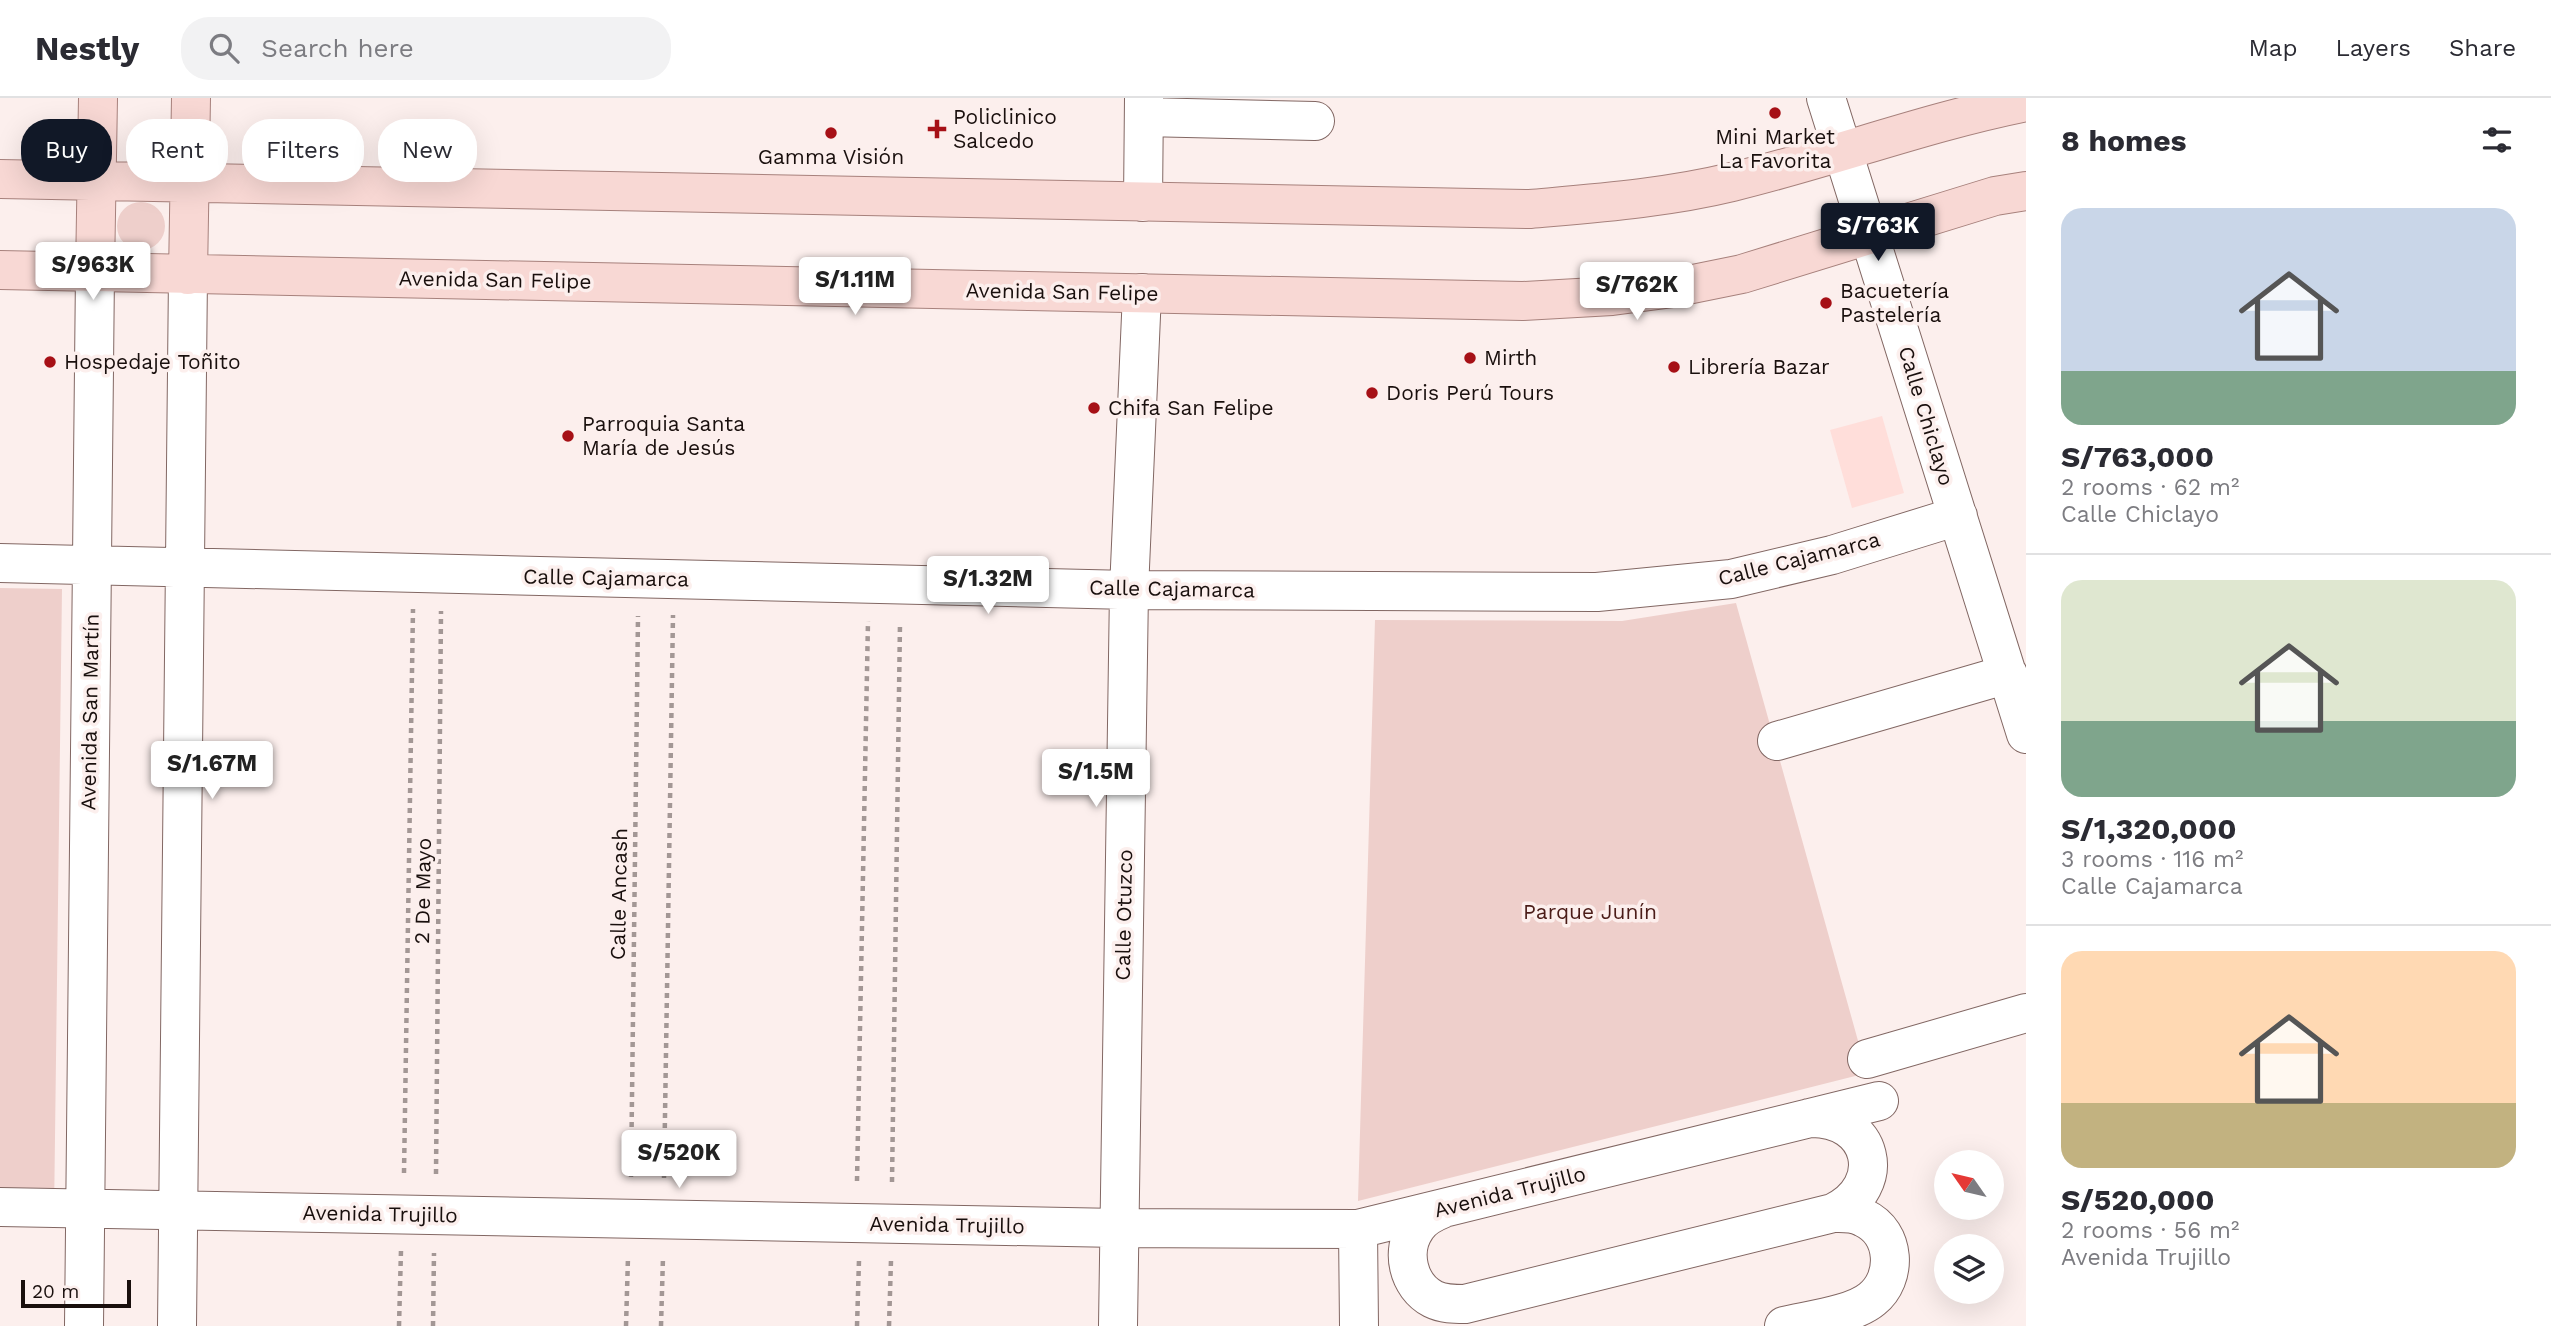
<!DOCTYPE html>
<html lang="en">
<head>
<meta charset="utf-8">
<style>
  body { margin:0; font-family:"Work Sans",sans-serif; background:#f2f2f3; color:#2b2b33; height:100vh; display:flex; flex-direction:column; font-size:26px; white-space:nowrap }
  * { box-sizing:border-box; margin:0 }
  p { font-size:23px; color:#7c7c81 }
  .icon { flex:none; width:38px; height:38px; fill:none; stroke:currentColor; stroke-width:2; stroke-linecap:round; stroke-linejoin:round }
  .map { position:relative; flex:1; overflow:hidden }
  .panel { display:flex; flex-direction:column; background:#fff; width:525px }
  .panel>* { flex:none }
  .top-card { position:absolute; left:21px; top:21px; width:665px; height:63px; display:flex; gap:14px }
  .needle { width:46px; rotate:304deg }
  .fabs { position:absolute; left:1934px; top:1052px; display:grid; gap:14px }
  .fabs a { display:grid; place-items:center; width:70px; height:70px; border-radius:50%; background:#fff; box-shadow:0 7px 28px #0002; font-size:35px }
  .scale { position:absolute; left:21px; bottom:18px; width:110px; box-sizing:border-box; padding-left:7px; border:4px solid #190f0d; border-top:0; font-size:19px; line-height:24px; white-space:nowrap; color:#190f0d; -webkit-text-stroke:5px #fcefed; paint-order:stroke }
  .price { position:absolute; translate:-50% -60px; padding:0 16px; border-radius:7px; background:#fff; color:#222; font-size:23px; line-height:46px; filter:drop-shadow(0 2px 4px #0008) }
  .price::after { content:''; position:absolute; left:50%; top:42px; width:21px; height:16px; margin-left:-10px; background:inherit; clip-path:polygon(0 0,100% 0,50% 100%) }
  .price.selected { background:#111827; color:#fff }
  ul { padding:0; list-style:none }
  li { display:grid; align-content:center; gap:14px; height:371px; padding:0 35px }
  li+li { border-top:2px solid #e1e1e2 }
  li span { display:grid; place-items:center; height:217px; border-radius:21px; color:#555 }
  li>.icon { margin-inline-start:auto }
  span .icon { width:126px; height:126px; fill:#fffc; stroke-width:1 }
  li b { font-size:30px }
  h2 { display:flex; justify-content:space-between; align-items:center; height:84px; padding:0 35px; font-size:30px }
  .tag { padding:0 24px; border-radius:28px; background:#fff; box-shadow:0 7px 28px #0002; font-size:24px; line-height:63px }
  .tag.selected { background:#111827; color:#fff }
  header { display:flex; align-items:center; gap:42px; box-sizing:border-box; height:98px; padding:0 35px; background:#fff; border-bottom:2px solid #e1e1e2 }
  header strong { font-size:33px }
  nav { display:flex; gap:38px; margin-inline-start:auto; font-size:24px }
  .search { width:490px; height:63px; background:#f2f2f3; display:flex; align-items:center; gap:18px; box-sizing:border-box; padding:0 24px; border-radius:28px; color:#7c7c81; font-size:26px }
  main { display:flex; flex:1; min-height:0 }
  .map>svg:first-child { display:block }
  .built { fill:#ffdeda }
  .green { fill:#eecfcb }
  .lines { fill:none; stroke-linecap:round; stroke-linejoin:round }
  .minor-casing { stroke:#826763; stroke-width:40 }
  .major-casing { stroke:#a7817c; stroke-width:40 }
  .path { stroke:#a39795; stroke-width:4.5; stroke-dasharray:5 5; stroke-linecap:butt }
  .minor { stroke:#fff; stroke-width:38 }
  .major { stroke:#f8d8d4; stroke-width:38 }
  .poi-dot { fill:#a61016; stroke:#fcefed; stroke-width:2.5 }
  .labels { text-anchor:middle; stroke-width:7; stroke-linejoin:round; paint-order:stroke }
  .poi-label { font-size:21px; fill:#190f0d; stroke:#fcefed; text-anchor:start }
  .street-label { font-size:21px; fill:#190f0d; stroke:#fcefed }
  .park-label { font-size:21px; fill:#4b1c18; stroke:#fcefed }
</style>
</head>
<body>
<header>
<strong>Nestly</strong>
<div class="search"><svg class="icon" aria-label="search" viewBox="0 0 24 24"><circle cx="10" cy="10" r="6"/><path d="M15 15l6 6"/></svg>Search here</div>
<nav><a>Map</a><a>Layers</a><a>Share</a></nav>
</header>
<main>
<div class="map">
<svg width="2026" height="1228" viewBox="0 0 2026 1228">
  <rect width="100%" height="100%" fill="#fcefed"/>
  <path class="built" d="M1882,318L1904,395L1852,410L1830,332Z"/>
  <path class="green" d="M117 128a24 24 0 1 1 48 0a24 24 0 1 1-48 0Z
    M0,490L62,491L54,1118L0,1117Z
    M1736,505L1867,975L1358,1103L1375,522L1622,523Z"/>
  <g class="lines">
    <defs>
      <path id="minor" d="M1826,0L2026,636
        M1144,19L1315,23
        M1143,104L1144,0
        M0,465L1129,492L1597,494L1731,481L1832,457L1958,418
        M1777,643L2008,576
        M1867,961L2026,915
        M0,1109L1118,1130L1358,1131L1879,1003
        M1442,1111C1432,1115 1422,1120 1416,1130C1400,1153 1408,1188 1433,1201C1443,1206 1454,1206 1465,1206L1833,1115C1890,1088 1874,1018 1809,1020
        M1358,1131L1359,1228
        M84,1228L95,174
        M177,1228L188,177
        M1118,1228L1129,492L1142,195
        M1784,1228C1809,1222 1853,1217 1872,1201C1898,1180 1896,1135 1864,1120C1854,1114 1844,1115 1833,1115"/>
      <path id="major" d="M0,81L1530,111C1597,105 1666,100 1732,84C1831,60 1926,24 2026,4
        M0,172L1523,203L1612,198L1673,190L1742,176L1995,98L2026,93
        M95,174L98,0
        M188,177L191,0"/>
    </defs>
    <use href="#minor" class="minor-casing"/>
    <use href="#major" class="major-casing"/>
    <path class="path" d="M404,1075L413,511
      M436,1076L441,513
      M631,1079L638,518
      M664,1080L673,517
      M857,1083L868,523
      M892,1084L900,525
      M399,1228L401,1152
      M433,1228L434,1155
      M626,1228L628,1159
      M661,1228L663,1159
      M857,1228L859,1162
      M889,1228L891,1162"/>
    <use href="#minor" class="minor"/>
    <use href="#major" class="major"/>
  </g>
  <g class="poi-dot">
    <circle cx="1775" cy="15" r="7"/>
    <path d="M933.5 20.5h7v7h7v7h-7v7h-7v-7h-7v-7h7z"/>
    <circle cx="831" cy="35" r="7"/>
    <circle cx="1826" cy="205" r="7"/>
    <circle cx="1470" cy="260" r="7"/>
    <circle cx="50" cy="264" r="7"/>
    <circle cx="1674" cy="269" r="7"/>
    <circle cx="1372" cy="295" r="7"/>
    <circle cx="1094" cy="310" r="7"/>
    <circle cx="568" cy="338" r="7"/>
  </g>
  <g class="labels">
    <g class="poi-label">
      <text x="953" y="26">Policlinico<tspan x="953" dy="24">Salcedo</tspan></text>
      <text x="1775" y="46" text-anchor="middle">Mini Market<tspan x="1775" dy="24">La Favorita</tspan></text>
      <text x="831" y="66" text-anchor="middle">Gamma Visión</text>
      <text x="1840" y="200">Bacuetería<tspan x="1840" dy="24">Pastelería</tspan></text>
      <text x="1484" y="267">Mirth</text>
      <text x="64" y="271">Hospedaje Toñito</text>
      <text x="1688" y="276">Librería Bazar</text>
      <text x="1386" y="302">Doris Perú Tours</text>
      <text x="1108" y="317">Chifa San Felipe</text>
      <text x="582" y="333">Parroquia Santa<tspan x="582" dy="24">María de Jesús</tspan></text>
    </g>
    <g class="street-label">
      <text transform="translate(495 182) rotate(1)" y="7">Avenida San Felipe</text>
      <text transform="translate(1062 194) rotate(1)" y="7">Avenida San Felipe</text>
      <text transform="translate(1926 318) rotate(73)" y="7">Calle Chiclayo</text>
      <text transform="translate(1799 461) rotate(-14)" y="7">Calle Cajamarca</text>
      <text transform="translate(606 480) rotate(1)" y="7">Calle Cajamarca</text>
      <text transform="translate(1172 491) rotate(1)" y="7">Calle Cajamarca</text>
      <text transform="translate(90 614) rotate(-89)" y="7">Avenida San Martín</text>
      <text transform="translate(423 793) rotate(-89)" y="7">2 De Mayo</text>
      <text transform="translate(619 796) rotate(-89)" y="7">Calle Ancash</text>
      <text transform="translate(1124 817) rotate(-89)" y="7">Calle Otuzco</text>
      <text transform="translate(1510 1094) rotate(-14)" y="7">Avenida Trujillo</text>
      <text transform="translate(380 1116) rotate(1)" y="7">Avenida Trujillo</text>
      <text transform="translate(947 1127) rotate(1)" y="7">Avenida Trujillo</text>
    </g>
    <g class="park-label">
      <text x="1590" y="821">Parque Junín</text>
    </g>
  </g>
</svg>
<div class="fabs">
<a><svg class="needle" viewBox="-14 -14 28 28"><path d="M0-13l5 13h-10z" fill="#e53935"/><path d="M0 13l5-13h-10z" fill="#7c7c81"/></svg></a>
<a><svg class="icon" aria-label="layers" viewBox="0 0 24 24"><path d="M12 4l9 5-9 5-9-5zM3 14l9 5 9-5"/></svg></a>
</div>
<div class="scale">20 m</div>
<b class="price selected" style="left:1878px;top:165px">S/763K</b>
<b class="price" style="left:93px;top:204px">S/963K</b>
<b class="price" style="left:855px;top:219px">S/1.11M</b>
<b class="price" style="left:1637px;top:224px">S/762K</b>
<b class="price" style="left:988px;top:518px">S/1.32M</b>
<b class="price" style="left:212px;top:703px">S/1.67M</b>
<b class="price" style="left:1096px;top:711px">S/1.5M</b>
<b class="price" style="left:679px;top:1092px">S/520K</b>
<div class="top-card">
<a class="tag selected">Buy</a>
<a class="tag">Rent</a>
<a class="tag">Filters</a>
<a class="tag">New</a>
</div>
</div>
<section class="panel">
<h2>8 homes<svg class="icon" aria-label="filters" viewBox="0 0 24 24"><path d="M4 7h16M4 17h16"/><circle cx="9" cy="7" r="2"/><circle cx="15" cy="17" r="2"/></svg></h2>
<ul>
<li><span style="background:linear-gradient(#c9d6e8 75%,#7fa58c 0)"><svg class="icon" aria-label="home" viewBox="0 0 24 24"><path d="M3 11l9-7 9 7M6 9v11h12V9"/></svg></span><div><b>S/763,000</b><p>2 rooms · 62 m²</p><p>Calle Chiclayo</p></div></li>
<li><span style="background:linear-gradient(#dfe7d0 65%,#7fa58c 0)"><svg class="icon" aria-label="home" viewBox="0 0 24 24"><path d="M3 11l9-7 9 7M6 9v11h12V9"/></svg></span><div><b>S/1,320,000</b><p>3 rooms · 116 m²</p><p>Calle Cajamarca</p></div></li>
<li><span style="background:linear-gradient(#ffd9b3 70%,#c2b280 0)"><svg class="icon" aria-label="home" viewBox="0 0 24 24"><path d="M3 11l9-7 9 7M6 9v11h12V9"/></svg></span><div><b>S/520,000</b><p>2 rooms · 56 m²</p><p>Avenida Trujillo</p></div></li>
</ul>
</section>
</main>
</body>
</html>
